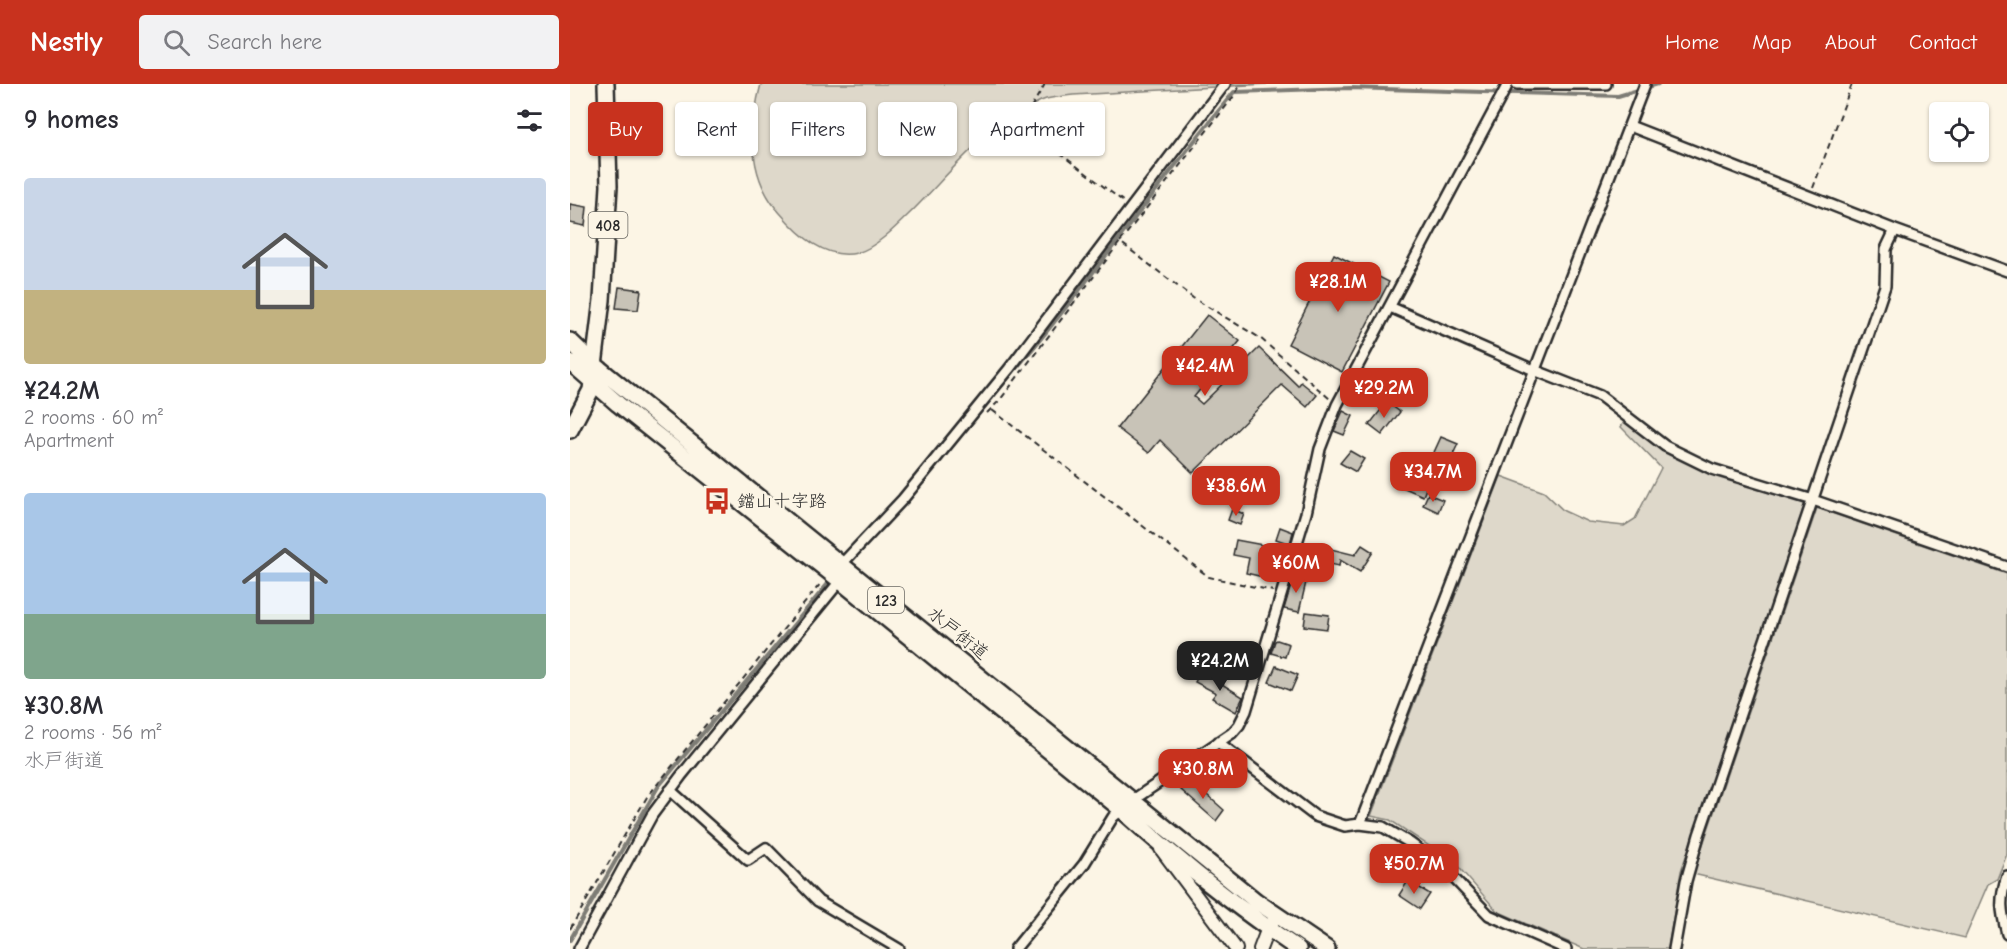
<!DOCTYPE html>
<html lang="en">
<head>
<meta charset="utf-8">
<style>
  body { margin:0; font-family:"Comic Neue","Klee One",sans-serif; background:#f2f2f3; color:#2b2b33; height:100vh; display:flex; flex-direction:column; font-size:22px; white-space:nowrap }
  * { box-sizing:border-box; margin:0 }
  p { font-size:20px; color:#7c7c81 }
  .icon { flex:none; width:33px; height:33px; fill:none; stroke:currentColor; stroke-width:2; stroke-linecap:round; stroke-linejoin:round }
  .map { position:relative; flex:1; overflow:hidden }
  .drawer { display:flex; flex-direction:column; background:#fff; width:570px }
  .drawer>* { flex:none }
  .banner { position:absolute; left:18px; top:18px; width:570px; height:54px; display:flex; gap:12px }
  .tools { position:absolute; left:1359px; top:18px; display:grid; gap:12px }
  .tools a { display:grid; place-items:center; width:60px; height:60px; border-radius:6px; background:#fff; box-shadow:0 2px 4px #0004; font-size:30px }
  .price { position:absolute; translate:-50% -51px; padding:0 14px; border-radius:12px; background:#c8321e; color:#fff; font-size:20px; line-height:39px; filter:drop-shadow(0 2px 3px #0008) }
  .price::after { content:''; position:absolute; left:50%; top:36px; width:18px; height:14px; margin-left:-9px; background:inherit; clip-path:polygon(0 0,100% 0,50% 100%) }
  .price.current { background:#222; color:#fff }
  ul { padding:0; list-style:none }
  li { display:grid; align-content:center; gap:12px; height:318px; padding:0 24px }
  li span { display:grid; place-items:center; height:186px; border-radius:6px; color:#555 }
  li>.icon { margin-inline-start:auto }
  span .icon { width:108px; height:108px; fill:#fffc; stroke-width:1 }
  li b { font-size:26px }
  h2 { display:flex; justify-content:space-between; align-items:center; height:72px; padding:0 24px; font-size:26px }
  .tag { padding:0 21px; border-radius:6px; background:#fff; box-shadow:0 2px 4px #0004; font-size:21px; line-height:54px }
  .tag.current { background:#c8321e; color:#fff }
  header { display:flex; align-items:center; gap:36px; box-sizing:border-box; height:84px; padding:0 30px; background:#c8321e; color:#fff }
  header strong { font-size:28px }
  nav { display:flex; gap:33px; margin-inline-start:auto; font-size:21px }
  .search { width:420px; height:54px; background:#f2f2f3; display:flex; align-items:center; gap:15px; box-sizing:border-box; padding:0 21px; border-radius:6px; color:#7c7c81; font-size:22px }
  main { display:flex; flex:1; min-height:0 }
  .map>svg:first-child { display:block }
  .green { fill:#ded8ca; stroke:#84827a; stroke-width:1.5 }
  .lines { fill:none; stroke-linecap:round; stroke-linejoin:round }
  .stream { stroke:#7d7b74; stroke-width:4 }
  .building { fill:#c8c3b7; stroke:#2b2b2b; stroke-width:1.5 }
  .minor-casing { stroke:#2b2b2b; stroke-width:14 }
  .tertiary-casing { stroke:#2b2b2b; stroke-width:16 }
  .trunk-casing { stroke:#2b2b2b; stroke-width:20 }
  .path { stroke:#2b2b2b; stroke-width:2; stroke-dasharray:6 4.5; stroke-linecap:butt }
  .minor { stroke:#fcf5e5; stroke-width:9 }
  .tertiary { stroke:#fcf5e5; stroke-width:12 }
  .trunk { stroke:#fcf5e5; stroke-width:15 }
  .labels { text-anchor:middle; stroke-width:5; stroke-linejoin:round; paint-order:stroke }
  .shield { fill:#fcf5e5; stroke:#6a6863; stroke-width:1.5 }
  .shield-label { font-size:16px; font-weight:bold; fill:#2b2b2b }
  .poi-label { font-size:18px; fill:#2b2b2b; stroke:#fcf5e5; text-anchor:start }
  .street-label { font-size:18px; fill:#2b2b2b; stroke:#fcf5e5 }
</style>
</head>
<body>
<header>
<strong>Nestly</strong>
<div class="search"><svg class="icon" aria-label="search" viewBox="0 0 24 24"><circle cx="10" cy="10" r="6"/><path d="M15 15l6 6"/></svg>Search here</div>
<nav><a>Home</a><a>Map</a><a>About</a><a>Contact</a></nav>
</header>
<main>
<section class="drawer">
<h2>9 homes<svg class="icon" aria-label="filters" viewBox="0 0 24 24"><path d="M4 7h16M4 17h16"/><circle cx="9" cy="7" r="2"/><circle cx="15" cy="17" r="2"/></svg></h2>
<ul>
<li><span style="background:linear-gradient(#c9d6e8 60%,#c2b280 0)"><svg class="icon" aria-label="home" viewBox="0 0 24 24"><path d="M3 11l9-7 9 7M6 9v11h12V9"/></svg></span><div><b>¥24.2M</b><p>2 rooms · 60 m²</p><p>Apartment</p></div></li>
<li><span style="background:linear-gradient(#a9c7e8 65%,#7fa58c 0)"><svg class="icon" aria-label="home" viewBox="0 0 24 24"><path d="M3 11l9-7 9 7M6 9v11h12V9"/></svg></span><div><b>¥30.8M</b><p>2 rooms · 56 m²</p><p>水戸街道</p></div></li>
</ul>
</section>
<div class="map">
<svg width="1437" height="865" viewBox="0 0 1437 865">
  <rect width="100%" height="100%" fill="#fcf5e5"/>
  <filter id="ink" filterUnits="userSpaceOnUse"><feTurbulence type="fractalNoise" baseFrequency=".0167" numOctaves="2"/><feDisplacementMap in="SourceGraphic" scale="12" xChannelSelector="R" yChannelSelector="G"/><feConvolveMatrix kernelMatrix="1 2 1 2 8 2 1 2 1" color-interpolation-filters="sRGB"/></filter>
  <g filter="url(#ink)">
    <path class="green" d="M191,0H697L503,11C494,12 485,13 476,15C469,17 462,22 456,25C408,50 376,94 338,131C325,144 305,164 287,169C255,176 229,151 210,129C177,93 179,45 191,0Z
      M1055,336L1091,363L1142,391L1167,396L1236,420L1111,787L1098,865H1014L927,827L885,779L820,736L801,732L931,392L974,408L994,427L1018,438L1054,442L1065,435L1091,384L1051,343Z
      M1247,424L1437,490V770L1427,795L1418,800L1395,854L1123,790Z"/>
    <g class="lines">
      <path class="stream" d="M426,308C510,212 582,106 664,8L780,4L1048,12L1088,0
        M0,856L88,703L261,496"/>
    </g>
    <path class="building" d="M0,120L17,123L15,142L0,139Z
      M764,170L819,198L772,288L718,260Z
      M49,203L71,206L68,226L46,224Z
      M637,231L670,257L624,313L632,320L689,264L728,302L731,298L747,311L737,323L712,301L623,389L590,356L579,369L547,344Z
      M817,318L830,328L812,351L799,341Z
      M773,327L783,332L774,351L764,347Z
      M871,353L888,360L876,385L860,377Z
      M780,367L794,375L786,388L770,379Z
      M830,382L860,395L853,412L823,399Z
      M858,410L873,416L868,428L853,421Z
      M662,425L674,430L670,441L658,436Z
      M710,443L723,448L720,460L706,455Z
      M666,456L715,465L713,480L706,479L704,491L690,489L689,492L676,489L679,474L663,471Z
      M745,461L785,471L792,461L803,468L790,488L770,476L769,482L741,476Z
      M724,491L737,494L729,528L714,525Z
      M736,528L759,531L757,545L734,542Z
      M707,556L719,560L715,573L701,569L705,557Z
      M706,582L728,591L721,607L699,598Z
      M631,587L673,613L666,628L642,614L646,609L625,598Z
      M620,696L654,726L646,737L611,706Z
      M838,797L860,810L850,825L829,811Z"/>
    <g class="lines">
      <defs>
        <path id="minor" d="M947,0H1036
          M1060,42L1325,146L1437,187
          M820,223L964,286L1030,312L1095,362L1142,385L1243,416L1437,483
          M268,484L333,415L439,285L655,0
          M648,658L745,732L775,742L790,740L813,743L840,759L875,785L919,831L996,865
          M100,706L178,776L196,764L248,817L329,865
          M790,740L1075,0
          M1437,792C1429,816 1431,827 1437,850
          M9,865L82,731L111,692L270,497
          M445,865L514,780L543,733L563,716L662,649L669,641L676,627L736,429L750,365L767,321L938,0
          M1104,865L1116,797L1129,751L1315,202L1316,165L1325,146"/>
        <path id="tertiary" d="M591,765L666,865
          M690,865L698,844L707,832"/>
        <path id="trunk" d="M0,257L25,281L686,817L757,865
          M0,278L48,320L263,491L552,726C607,776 666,823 728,865
          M0,346L21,306L32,216L39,102L36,0"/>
      </defs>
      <use href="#minor" class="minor-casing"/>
      <use href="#tertiary" class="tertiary-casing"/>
      <use href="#trunk" class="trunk-casing"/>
      <path class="path" d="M475,0L451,40L554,118
        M1243,104L1282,0
        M550,158L664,12L671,0
        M422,326L639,493L703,507
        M417,329L430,316L550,158L623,214L690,254L760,315
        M0,845L77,713L251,499"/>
      <use href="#minor" class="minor"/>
      <use href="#tertiary" class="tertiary"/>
      <use href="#trunk" class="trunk"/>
    </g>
  </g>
  <defs>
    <symbol id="bus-bare" viewBox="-9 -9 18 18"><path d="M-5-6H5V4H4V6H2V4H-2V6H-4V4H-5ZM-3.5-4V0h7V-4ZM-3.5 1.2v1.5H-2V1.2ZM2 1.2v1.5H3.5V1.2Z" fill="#c8321e" stroke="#fcf5e5" stroke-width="2.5" paint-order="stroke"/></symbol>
  </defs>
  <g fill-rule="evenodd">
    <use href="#bus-bare" x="128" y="398" width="38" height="38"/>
  </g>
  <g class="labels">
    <g class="shield">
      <rect x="18.5" y="128" width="39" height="26" rx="4.5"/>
      <rect x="298" y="503" width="36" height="26" rx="4.5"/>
    </g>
    <g class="shield-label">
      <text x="38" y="147">408</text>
      <text x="316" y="522">123</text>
    </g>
    <g class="poi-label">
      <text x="167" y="423">鐺山十字路</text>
    </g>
    <g class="street-label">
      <text transform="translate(388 549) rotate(39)" y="6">水戸街道</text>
    </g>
  </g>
</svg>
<div class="tools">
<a><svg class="icon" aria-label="locate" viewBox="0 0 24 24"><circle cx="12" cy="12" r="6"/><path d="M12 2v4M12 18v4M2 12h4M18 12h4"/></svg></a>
</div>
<b class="price" style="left:768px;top:229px">¥28.1M</b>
<b class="price" style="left:635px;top:313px">¥42.4M</b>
<b class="price" style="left:814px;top:335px">¥29.2M</b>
<b class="price" style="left:863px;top:419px">¥34.7M</b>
<b class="price" style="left:666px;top:433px">¥38.6M</b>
<b class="price" style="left:726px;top:510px">¥60M</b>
<b class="price current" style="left:650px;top:608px">¥24.2M</b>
<b class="price" style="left:633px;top:716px">¥30.8M</b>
<b class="price" style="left:844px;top:811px">¥50.7M</b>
<div class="banner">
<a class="tag current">Buy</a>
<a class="tag">Rent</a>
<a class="tag">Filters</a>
<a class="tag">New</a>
<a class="tag">Apartment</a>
</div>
</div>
</main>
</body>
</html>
